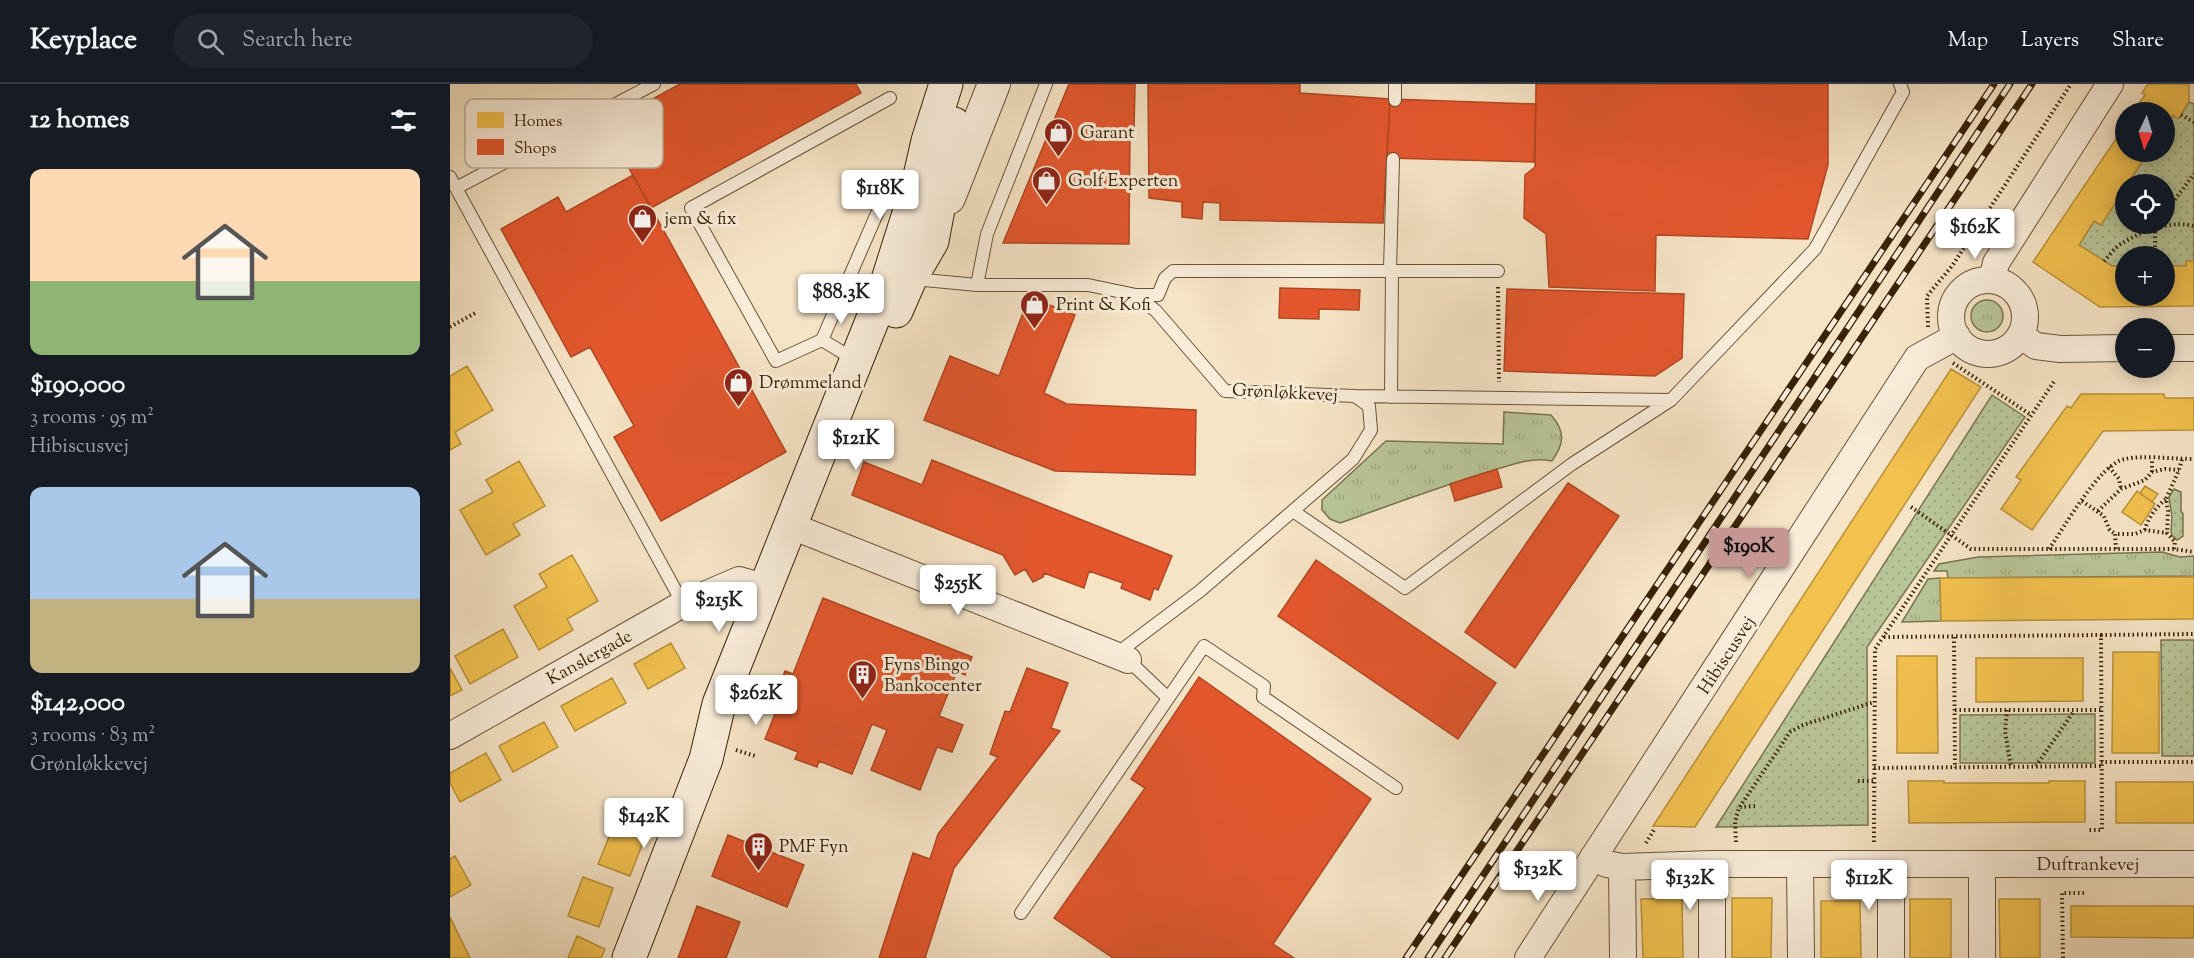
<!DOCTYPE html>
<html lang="en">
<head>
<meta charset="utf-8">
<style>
  body { margin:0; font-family:"Sorts Mill Goudy",serif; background:#20242c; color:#f1f3f6; height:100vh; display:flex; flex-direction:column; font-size:22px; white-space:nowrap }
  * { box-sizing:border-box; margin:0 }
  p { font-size:20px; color:#9ea1a6 }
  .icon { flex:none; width:33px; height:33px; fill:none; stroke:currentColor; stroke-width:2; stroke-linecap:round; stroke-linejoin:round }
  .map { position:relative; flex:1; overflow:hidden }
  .side { display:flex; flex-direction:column; background:#171b24; width:450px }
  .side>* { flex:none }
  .needle { width:39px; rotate:184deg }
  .controls { position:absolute; left:1665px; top:18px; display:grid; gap:12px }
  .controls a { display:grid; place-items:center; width:60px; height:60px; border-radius:50%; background:#171b24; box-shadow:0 3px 15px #0003; font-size:30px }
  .price { position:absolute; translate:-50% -51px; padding:0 14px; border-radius:6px; background:#fff; color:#222; font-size:20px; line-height:39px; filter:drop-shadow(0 2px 3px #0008) }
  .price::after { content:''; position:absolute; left:50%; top:36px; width:18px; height:14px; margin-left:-9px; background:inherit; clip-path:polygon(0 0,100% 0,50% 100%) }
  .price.on { background:#c59692; color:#111 }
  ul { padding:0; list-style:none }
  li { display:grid; align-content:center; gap:12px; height:318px; padding:0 30px }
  li span { display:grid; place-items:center; height:186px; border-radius:12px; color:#555 }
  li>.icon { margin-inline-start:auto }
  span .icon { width:108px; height:108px; fill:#fffc; stroke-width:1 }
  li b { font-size:26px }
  h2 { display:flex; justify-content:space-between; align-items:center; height:72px; padding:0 30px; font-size:26px }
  header { display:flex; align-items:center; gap:36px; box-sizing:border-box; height:84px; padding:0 30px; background:#171b24; border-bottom:2px solid #363941 }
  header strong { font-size:28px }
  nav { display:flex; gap:33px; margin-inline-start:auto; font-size:21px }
  .search { width:420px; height:54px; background:#20242c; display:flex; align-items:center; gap:15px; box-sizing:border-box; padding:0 21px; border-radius:33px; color:#9ea1a6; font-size:22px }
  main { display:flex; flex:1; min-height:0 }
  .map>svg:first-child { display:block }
  .grass { fill:url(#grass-tufts); stroke:#78744f; stroke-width:1.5 }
  .park { fill:url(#park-dots); stroke:#78744f; stroke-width:1.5 }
  .homes { fill:#f2c14e; stroke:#ba9138; stroke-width:1.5 }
  .shops { fill:#e4572e; stroke:#b14722; stroke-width:1.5 }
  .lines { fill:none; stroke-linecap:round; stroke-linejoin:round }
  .service-casing { stroke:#685236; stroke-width:14 }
  .minor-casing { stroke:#685236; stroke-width:28 }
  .tertiary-casing { stroke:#685236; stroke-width:34 }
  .secondary-casing { stroke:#392206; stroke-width:35 }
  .path { stroke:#392206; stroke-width:4; stroke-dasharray:1.5 3; stroke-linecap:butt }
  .service { stroke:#f9edda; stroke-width:12 }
  .minor { stroke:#f9edda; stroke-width:26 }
  .tertiary { stroke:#f9edda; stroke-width:32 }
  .secondary { stroke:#f9edda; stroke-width:33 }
  .rail-casing { stroke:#392206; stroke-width:7 }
  .rail { stroke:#f9edda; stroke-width:4.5; stroke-dasharray:14; stroke-linecap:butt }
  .labels { text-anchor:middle; stroke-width:6; stroke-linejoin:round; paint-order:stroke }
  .poi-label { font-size:18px; fill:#392206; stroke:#f9edda; text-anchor:start }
  .street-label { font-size:18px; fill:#392206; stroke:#f9edda }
  .key { fill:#f9edda; stroke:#bfb09a; stroke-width:1.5 }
  .key-label { font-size:16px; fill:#392206 }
</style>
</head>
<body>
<header>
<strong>Keyplace</strong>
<div class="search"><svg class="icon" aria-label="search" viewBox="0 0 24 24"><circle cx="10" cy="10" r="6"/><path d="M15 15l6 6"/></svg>Search here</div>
<nav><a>Map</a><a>Layers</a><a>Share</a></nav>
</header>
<main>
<section class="side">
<h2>12 homes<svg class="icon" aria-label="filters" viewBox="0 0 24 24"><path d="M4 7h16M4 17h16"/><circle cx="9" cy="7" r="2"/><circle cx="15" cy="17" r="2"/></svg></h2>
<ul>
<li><span style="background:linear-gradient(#ffd9b3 60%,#8fb573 0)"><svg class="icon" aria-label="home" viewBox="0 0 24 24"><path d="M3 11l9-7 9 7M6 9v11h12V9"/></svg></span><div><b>$190,000</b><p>3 rooms · 95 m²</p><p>Hibiscusvej</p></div></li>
<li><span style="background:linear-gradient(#a9c7e8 60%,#c2b280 0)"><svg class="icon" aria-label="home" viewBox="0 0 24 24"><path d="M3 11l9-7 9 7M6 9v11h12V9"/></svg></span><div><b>$142,000</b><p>3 rooms · 83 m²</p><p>Grønløkkevej</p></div></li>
</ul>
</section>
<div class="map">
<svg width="1744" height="874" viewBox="0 0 1744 874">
  <defs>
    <pattern id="grass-tufts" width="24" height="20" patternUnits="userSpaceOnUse" patternTransform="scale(1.5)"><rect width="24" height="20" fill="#b8c598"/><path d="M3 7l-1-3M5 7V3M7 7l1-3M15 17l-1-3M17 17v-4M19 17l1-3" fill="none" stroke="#9fa982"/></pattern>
    <pattern id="park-dots" width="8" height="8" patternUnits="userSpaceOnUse" patternTransform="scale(1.5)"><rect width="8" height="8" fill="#b8c598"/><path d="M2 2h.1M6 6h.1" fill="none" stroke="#9fa982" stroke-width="1.8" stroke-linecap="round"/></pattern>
  </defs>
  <rect width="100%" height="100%" fill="#f6e4c6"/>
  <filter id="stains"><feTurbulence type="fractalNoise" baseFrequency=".00333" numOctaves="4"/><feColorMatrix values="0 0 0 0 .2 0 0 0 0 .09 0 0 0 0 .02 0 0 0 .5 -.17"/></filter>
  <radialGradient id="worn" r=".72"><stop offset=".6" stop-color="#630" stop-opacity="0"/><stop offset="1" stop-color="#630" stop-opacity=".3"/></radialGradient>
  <path class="grass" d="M1521 232a16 16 0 1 1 32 0a16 16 0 1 1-32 0Z
    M1054,328L1101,331C1116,348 1114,360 1102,377C1080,372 1055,383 1035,389C986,404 938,422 890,439L880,435L872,426V416L936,357L1053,360Z
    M1712,468L1730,473L1744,472V492L1498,494L1497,487H1484L1489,480L1528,473Z
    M1490,494L1491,537L1452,538L1478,495Z"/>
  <path class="park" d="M1739,18L1744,20V177H1737L1736,182H1715L1714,172H1676L1675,182H1662L1629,161L1644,137L1651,141L1675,103L1676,140H1714V100H1677L1699,68H1714L1715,44L1723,31L1729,34Z
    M1542,311L1575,333L1417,563L1418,741L1266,743Z
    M1724,405L1731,408V427L1733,430V452L1727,456L1722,452L1721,447L1722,433L1719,413Z
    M1711,556H1744V672H1712Z
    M1645,630V679H1510V631Z"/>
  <path class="homes" d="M1698,0H1739V18L1728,35L1723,31L1714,44V28H1683L1695,11L1692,9Z
    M1676,40V68H1699L1677,100H1676V103L1651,141L1644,137L1629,161L1662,182H1676V212H1714V182H1736V177H1744V222L1650,223L1583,178Z
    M17,282L43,326L5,348L11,360L0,366V292Z
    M1501,285L1531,303L1245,743L1203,742Z
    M1631,310H1714L1715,314H1744V346L1653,347L1582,446L1551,425L1571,396L1566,393L1617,322L1621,324Z
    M69,377L95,422L63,440L70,451L36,471L10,426L43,408L36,396Z
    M1695,402L1708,410L1702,418L1690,409Z
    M1687,407L1705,420L1691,441L1672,428Z
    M122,471L148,517L117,535L123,546L89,566L64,522L97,503L89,490Z
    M1734,493H1744V535L1491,537L1490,494Z
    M53,545L68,573L20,600L5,572Z
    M221,559L235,584L198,605L184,580Z
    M1663,568H1709V669H1662Z
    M1447,572H1487L1488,669H1447Z
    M1526,574H1633V617L1526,618Z
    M0,584L12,606L0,612Z
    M162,594L176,619L125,647L111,622Z
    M94,638L108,663L63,688L49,662Z
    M36,669L51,696L10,718L0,699V689Z
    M1458,697H1494V699H1599V697H1635V738L1459,739Z
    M1666,698H1744V739H1666Z
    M166,736L197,748L180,792L148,780Z
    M5,772L21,801L0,813V775Z
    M133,793L163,804L149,843L118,832Z
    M1232,814L1233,874H1193L1191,815Z
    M1282,814H1322L1321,874H1282Z
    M1460,815H1501V874H1460Z
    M1549,815H1590V874H1550Z
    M1371,817H1410L1411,874H1371Z
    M1621,822H1744V854L1621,853Z
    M0,833L20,874H0Z
    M127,852L155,865L151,874H118Z"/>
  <path class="shops" d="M230,0H406L411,9L201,124L155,41Z
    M619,0H685L684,47L680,48L679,160L553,159Z
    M698,0H850V9L940,15L933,139L770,136V119L753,118L752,135L732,133V118L699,114Z
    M1086,0H1378V81L1358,155L1206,151L1205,207L1099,203L1096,150L1074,134L1075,91L1085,83Z
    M940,15L1086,20L1084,78L937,74Z
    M183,91L336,368L211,437L164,353L184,342L140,263L121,273L51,145L108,113L116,128Z
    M830,204L910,206L909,226L869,225V235L829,234Z
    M1057,205L1234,210L1232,274L1205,292L1054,287Z
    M579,213L625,231L594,309L617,320L746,326L745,391L605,387L474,336L500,272L549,292Z
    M482,376L722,472L708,506L704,504L700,516L671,504L673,499L639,487L634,504L594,489L593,493L583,498L575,485L565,491L553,471L402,411L414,378L472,401Z
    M1047,385L1052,403L1005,417L1000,400Z
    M1118,399L1169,432L1065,584L1015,548Z
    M866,476L1046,599L1008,655L828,532Z
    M373,514L522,573L515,591L507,587L489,632L513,641L502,668L487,663L470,706L421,686L437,646L422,640L402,690L369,677L367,683L345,675L348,668L315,655L338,597L332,595L335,587L343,590Z
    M577,584L618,599L601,644L610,647L504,784L475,874H429L463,769L480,775L488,750L548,673L540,670L555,627L560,628Z
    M749,593L921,715L823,860L844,874H663L604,834L695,704L681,695Z
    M278,751L354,781L337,823L262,792Z
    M247,822L290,838L276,874H228Z"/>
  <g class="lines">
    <defs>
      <path id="service" d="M945,16V0
        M0,93L233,520
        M6,104L204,0
        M432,118L372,256L326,277L241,124L440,14
        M940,186L943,75
        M464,195L527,201H638L686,211L706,227L775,307L905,312L919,322L921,346L903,375L750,507L665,571
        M527,201L537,150L596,0
        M686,211H708L715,194L723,187H1048
        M372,256L405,276
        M905,312L1220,316
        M941,313L942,186
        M843,427L955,504L1122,380L1221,316L1365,165L1453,8L1450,0
        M678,576L718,614
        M571,829L754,562L814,602L813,613L946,704"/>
      <path id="minor" d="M1542,196L1546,179L1660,0
        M1501 233a37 37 0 1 1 74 0a37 37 0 1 1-74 0Z
        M1570,251L1586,262L1610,265L1676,264
        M1714,264H1744
        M339,441L678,576
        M0,652L233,520L289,496L314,503
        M1143,773L1157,780L1172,783L1262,780H1744
        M1262,780V874
        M1350,780L1351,874
        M1172,783L1173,874
        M1078,874L1467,274L1507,252
        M1441,874V780
        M1532,874V780"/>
      <path id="tertiary" d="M499,114L544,0"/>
      <path id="secondary" d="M446,227L460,195L482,157L504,40
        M179,874L256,675L269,620L436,202L468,101L478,57L496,0"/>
    </defs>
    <use href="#service" class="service-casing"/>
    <use href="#minor" class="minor-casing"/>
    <use href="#tertiary" class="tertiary-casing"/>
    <use href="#secondary" class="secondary-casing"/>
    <path class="path" d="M1731,31L1744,38
      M1714,130L1744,90
      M1705,172V144L1708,140
      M1654,177C1659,172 1664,164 1671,160C1691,147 1721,136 1744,142
      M1048,203L1049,298
      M0,243L27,228
      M1478,243L1477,212L1502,182L1621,0
      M1503,279L1581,331
      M1659,383L1669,395L1671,405
      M1702,388V375
      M1632,417L1654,432L1659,445L1665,450
      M1461,423L1521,465H1724L1744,468
      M1648,427L1671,405L1695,396L1702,388L1715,385L1729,386
      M1695,446C1697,435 1707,422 1716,415
      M1599,465C1614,444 1650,379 1675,375C1693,371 1724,375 1744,375
      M1666,465L1665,450H1685L1695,446L1717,449
      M1724,465L1725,458L1717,449L1718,427L1716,415L1729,386L1732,375
      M1651,551L1744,550
      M1434,553L1651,551L1652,746H1637
      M1504,553L1505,684
      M1505,626H1651
      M1557,626L1555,647L1561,683
      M286,666L305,672
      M1651,678H1744
      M1586,682L1624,627
      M1424,684L1651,682
      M1408,697H1424
      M1290,723L1306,722
      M1286,758L1285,737L1289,724L1340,648L1353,641L1424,618
      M1424,758L1425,565L1605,296
      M1196,759L1205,744
      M1613,874L1612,809H1636"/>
    <use href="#service" class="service"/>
    <use href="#minor" class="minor"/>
    <use href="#tertiary" class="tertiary"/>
    <use href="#secondary" class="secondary"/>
    <defs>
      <path id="rail" d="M956,874L1544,0
        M978,874L1560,0
        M995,874L1582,0"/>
    </defs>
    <use href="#rail" class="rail-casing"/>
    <use href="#rail" class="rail"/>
  </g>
  <defs>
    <symbol id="shop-pin" viewBox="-11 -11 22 30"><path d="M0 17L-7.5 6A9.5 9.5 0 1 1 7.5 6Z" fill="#8f2418" stroke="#f9edda"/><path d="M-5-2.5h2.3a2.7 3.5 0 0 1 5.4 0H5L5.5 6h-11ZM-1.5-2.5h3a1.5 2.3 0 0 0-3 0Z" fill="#fff"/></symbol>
    <symbol id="building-pin" viewBox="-11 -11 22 30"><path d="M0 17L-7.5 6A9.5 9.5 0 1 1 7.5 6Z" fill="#8f2418" stroke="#f9edda"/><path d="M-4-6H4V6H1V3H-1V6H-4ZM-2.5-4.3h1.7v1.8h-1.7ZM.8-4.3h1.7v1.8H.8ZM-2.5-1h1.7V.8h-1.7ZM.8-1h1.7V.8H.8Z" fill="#fff"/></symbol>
  </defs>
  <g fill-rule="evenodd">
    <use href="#shop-pin" x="592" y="32" width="33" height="45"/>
    <use href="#shop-pin" x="580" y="80" width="33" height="45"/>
    <use href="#shop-pin" x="176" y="118" width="33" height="45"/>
    <use href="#shop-pin" x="568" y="204" width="33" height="45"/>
    <use href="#shop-pin" x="272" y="282" width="33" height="45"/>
    <use href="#building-pin" x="396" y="574" width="33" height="45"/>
    <use href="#building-pin" x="292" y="746" width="33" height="45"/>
  </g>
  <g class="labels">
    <g class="poi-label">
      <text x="630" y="54">Garant</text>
      <text x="618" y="102">Golf Experten</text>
      <text x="214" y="140">jem &amp; fix</text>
      <text x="606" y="226">Print &amp; Kofi</text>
      <text x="309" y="304">Drømmeland</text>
      <text x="434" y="586">Fyns Bingo<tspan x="434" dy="21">Bankocenter</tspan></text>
      <text x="329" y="768">PMF Fyn</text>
    </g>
    <g class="street-label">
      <text transform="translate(835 308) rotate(3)" y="6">Grønløkkevej</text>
      <text transform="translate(1276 571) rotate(-57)" y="6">Hibiscusvej</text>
      <text transform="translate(139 573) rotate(-29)" y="6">Kanslergade</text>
      <text x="1638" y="786">Duftrankevej</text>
    </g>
  </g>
  <rect x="15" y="15" width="198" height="69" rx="9" class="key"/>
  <rect x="27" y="28" width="27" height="16" fill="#f2c14e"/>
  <rect x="27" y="55" width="27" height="16" fill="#e4572e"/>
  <g class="key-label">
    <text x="64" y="42">Homes</text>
    <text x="64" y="69">Shops</text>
  </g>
  <rect width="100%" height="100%" filter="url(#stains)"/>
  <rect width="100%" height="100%" fill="url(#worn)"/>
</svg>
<div class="controls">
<a><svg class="needle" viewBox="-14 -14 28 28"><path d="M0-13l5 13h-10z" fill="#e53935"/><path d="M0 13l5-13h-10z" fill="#9ea1a6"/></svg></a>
<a><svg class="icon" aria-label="locate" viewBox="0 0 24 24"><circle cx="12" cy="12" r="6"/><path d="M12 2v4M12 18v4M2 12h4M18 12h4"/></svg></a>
<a>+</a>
<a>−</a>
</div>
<b class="price" style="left:430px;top:137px">$118K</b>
<b class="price" style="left:1525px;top:176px">$162K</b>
<b class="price" style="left:391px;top:241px">$88.3K</b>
<b class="price" style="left:406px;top:387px">$121K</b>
<b class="price on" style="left:1299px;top:495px">$190K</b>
<b class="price" style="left:508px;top:532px">$255K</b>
<b class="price" style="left:269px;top:549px">$215K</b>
<b class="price" style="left:306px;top:642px">$262K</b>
<b class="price" style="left:194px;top:765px">$142K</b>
<b class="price" style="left:1088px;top:818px">$132K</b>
<b class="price" style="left:1240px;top:827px">$132K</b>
<b class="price" style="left:1419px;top:827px">$112K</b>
</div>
</main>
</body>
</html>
